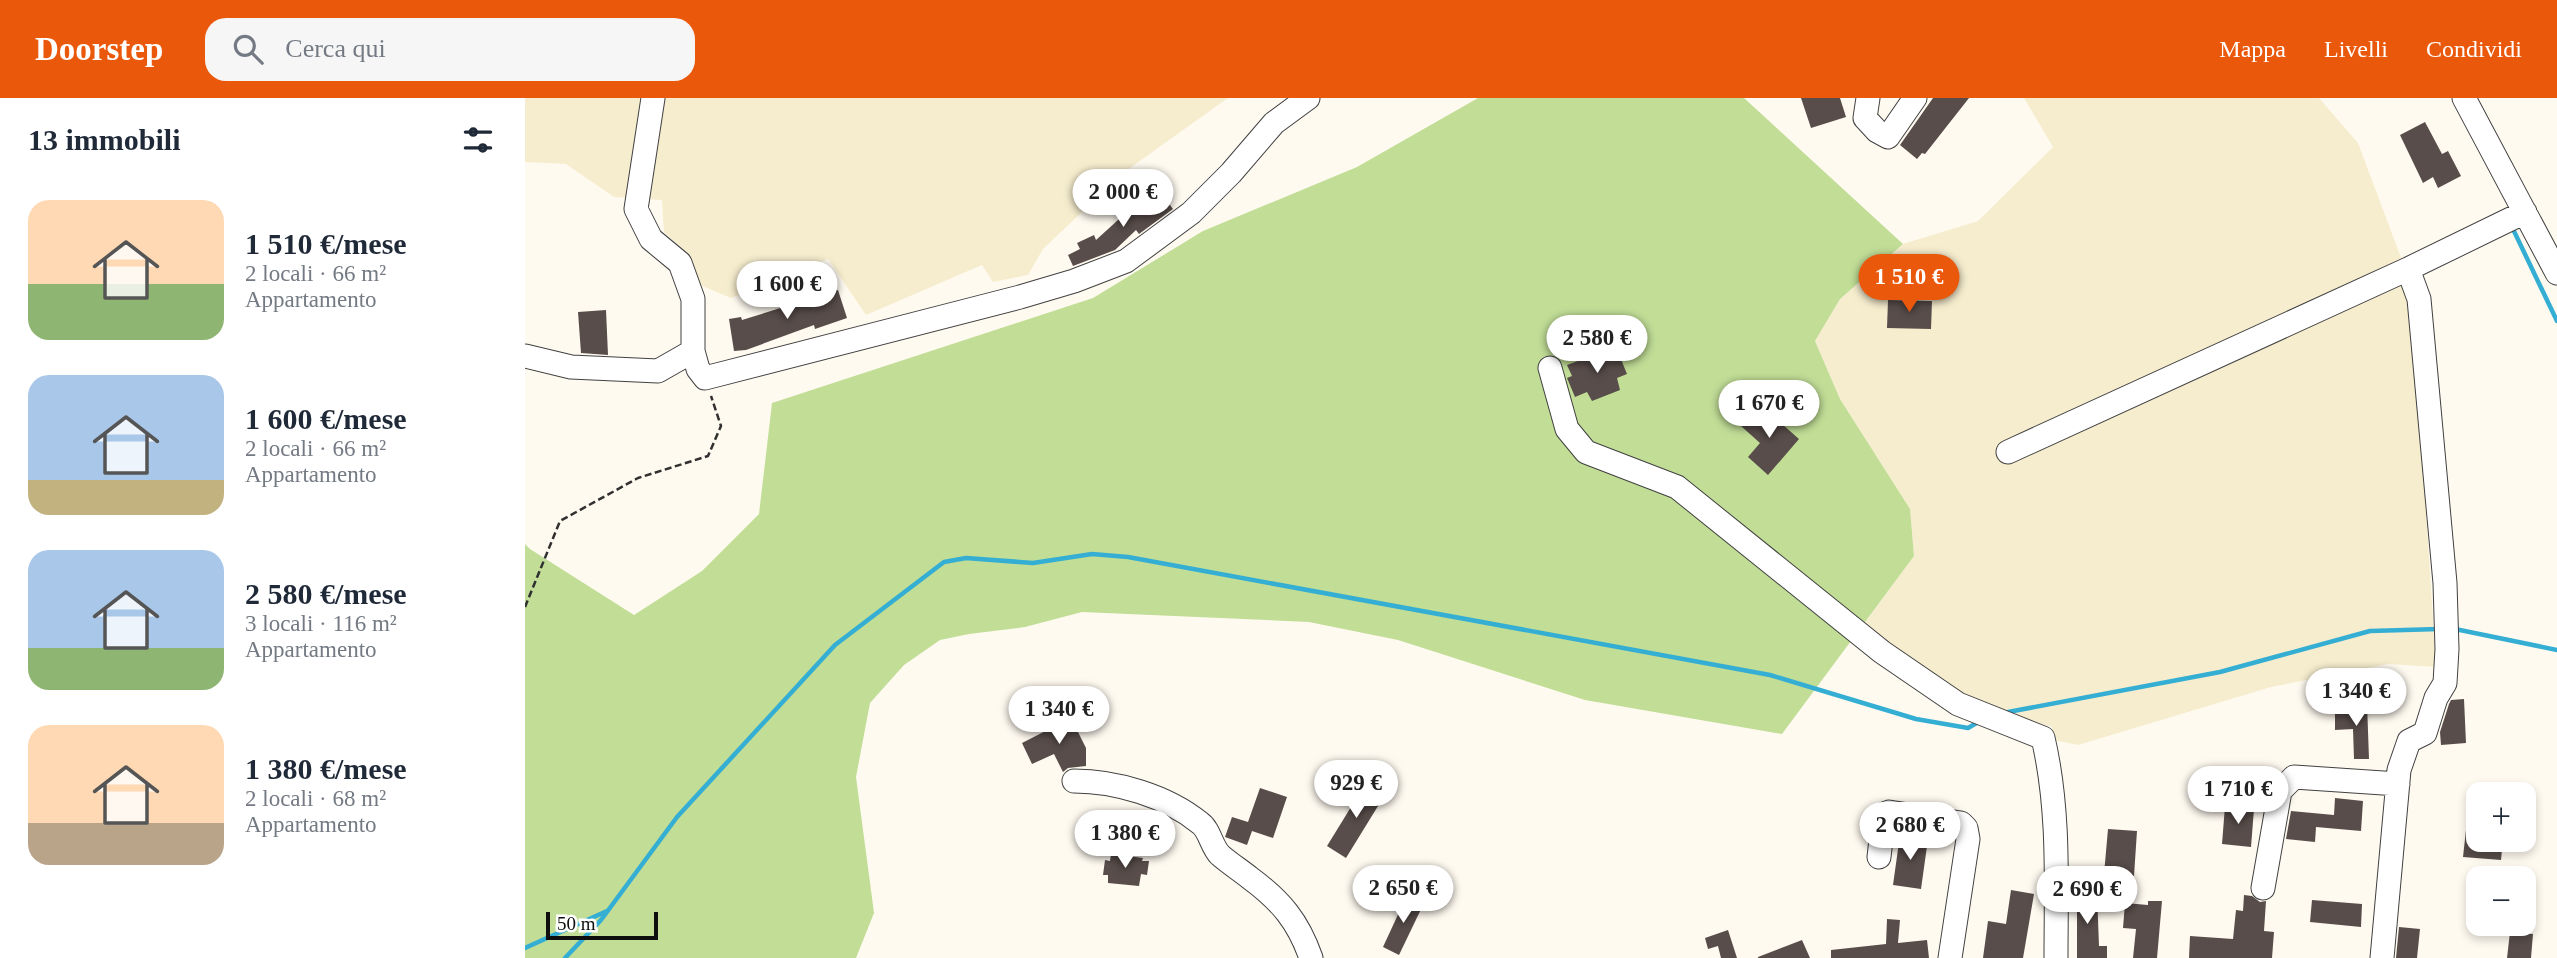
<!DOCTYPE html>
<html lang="it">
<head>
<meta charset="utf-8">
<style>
  body { margin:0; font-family:"Times New Roman",serif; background:#f6f6f7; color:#1f2937; height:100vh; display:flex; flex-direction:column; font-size:26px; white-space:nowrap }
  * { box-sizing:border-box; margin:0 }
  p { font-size:23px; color:#747a83 }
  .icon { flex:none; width:38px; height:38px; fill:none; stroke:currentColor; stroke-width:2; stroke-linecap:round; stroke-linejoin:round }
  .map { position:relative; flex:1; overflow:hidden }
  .panel { display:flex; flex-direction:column; background:#fff; width:525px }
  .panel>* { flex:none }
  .controls { position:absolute; left:1941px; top:684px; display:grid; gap:14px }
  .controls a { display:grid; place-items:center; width:70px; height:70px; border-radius:14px; background:#fff; box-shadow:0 4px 10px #0003; font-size:35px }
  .scale { position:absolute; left:21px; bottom:18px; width:112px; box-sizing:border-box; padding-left:7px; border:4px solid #0e0e0e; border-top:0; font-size:19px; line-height:24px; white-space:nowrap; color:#0e0e0e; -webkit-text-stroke:5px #fff; paint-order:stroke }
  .price { position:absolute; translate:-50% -60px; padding:0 16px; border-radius:24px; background:#fff; color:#222; font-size:23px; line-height:46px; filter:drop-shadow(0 2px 4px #0008) }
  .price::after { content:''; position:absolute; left:50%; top:42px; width:21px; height:16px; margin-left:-10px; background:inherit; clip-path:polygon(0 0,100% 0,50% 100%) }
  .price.on { background:#ea580c; color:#fff }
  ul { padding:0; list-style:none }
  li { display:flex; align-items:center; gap:21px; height:175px; padding:0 28px }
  li span { display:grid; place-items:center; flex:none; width:196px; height:140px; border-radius:21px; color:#555 }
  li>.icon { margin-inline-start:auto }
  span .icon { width:84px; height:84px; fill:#fffc; stroke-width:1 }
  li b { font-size:30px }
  h2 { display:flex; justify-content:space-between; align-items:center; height:84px; padding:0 28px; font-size:30px }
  header { display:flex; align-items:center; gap:42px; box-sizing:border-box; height:98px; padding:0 35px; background:#ea580c; color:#fff }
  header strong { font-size:33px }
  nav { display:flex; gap:38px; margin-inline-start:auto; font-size:24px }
  .search { width:490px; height:63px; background:#f6f6f7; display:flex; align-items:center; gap:18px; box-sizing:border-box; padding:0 24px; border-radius:21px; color:#747a83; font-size:26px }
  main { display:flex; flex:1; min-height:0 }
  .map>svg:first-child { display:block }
  .farmland { fill:#f6edce }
  .forest { fill:#c1dd96 }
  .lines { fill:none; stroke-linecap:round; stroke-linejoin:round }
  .stream { stroke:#35aed3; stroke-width:4.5 }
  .building { fill:#584d4a }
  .minor-casing { stroke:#414141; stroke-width:25 }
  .path { stroke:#303030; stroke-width:2.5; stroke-dasharray:7 3.5; stroke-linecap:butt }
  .minor { stroke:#fff; stroke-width:23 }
</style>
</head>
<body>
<header>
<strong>Doorstep</strong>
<div class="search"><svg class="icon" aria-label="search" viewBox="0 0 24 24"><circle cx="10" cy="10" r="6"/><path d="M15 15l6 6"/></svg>Cerca qui</div>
<nav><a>Mappa</a><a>Livelli</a><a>Condividi</a></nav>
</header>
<main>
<section class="panel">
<h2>13 immobili<svg class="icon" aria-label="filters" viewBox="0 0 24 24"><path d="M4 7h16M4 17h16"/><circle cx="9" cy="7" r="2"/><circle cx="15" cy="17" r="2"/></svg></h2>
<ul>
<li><span style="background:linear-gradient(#ffd9b3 60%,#8fb573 0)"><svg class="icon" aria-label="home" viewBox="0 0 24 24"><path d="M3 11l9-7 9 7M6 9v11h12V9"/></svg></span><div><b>1 510 €/mese</b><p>2 locali · 66 m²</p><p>Appartamento</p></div></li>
<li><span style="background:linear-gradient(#a9c7e8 75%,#c2b280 0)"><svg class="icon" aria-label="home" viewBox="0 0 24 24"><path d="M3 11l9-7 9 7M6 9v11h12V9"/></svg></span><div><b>1 600 €/mese</b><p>2 locali · 66 m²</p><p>Appartamento</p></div></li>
<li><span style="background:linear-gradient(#a9c7e8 70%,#8fb573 0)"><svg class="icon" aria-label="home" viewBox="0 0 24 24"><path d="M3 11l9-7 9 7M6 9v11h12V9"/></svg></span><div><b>2 580 €/mese</b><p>3 locali · 116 m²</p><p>Appartamento</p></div></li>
<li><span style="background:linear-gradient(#ffd9b3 70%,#b9a48a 0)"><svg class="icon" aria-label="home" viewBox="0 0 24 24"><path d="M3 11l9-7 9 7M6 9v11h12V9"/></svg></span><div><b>1 380 €/mese</b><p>2 locali · 68 m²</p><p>Appartamento</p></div></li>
</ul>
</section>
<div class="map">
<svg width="2032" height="860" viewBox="0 0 2032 860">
  <rect width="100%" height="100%" fill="#fffaf0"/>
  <path class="farmland" d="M0,0H703L598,75L518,151L503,177L468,184L457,167L341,217L303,161L206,200L175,187L161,154L139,134L137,102L89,99L41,66L0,64Z
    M1499,0H1794L1833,45L1878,165L1889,226L1911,569L1863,566L1746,589L1553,647L1529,642L1527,629L1461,609L1402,575L1339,526L1389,458L1385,411L1315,301L1290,243L1315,201L1378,146L1453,123L1528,49Z"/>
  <path class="forest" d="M953,0H1219L1378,146L1315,201L1290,243L1315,301L1385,411L1389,458L1257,636L1060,602L873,542L784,524L557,514L500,529L444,536L415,542L379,567L345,605L331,679L349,815L331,860H0V446L5,451L109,517L177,473L234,416L247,305L568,200L678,133L832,69Z"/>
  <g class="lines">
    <path class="stream" d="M1987,129L2032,223
      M1930,531L2032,552
      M1483,614L1695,574L1845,533L1914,531
      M0,850L82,813
      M40,860L76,822L152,719L310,547L419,464L441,460L508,465L567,456L603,459L1245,577L1391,621L1443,630L1455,623"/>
  </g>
  <path class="building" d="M1276,0H1315L1321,19L1286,30Z
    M1408,0H1444L1400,56L1397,55L1392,61L1375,47Z
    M1900,24L1917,56L1923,53L1936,78L1913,90L1908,79L1898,85L1875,37Z
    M634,92L648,111L614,136L611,132L590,152L548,168L543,157L555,151L552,145L569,137L571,142L593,122Z
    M313,192L322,220L290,231L289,227L221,252L209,253L204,221L216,219L217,222Z
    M1363,202L1407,203L1406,231L1362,230Z
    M81,212L83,257L56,255L53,214Z
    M1091,249L1102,276L1092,280L1095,292L1067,303L1062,294L1050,299L1042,280L1047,278L1042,267Z
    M1232,310L1246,323L1249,319L1274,341L1243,377L1223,359L1235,345L1216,328Z
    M1939,601L1941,645L1916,647L1915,634L1924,606L1926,602Z
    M1842,605L1844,661H1829L1828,631L1810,632V613L1828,612V606Z
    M546,620L561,650V668L543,670L538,674L529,656L507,666L497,645Z
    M842,683L861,695L821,760L802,748Z
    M735,690L762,699L748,740L727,733L722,747L700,739L707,719L723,724Z
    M1945,696L1953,697V742H1978L1976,762L1938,759Z
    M1810,700L1838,703L1836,733L1791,729L1790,744L1761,741L1766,713L1809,717Z
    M1700,708L1729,711L1726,749L1697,746Z
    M1583,731L1612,733L1609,778L1579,776Z
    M1375,737L1403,741L1396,791L1368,787Z
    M586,756L618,760L617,763H624L622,777L616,776L614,788L583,785V777H578L580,762L585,763Z
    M1486,792L1509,796L1498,860H1458L1463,823L1481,826Z
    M1572,795L1574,848H1582V860H1552V814H1545V796Z
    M882,797L899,805L874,857L858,849Z
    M1719,797L1727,798L1735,804L1741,803L1739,833L1749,834L1747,860H1664L1665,838L1708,841L1711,812L1718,813Z
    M1787,802L1837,806L1836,829L1785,824Z
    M1623,803H1637L1632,860H1608L1611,831L1598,830L1600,805L1623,807Z
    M1362,821L1375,822L1373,845L1402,842L1404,860H1306V852L1361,846Z
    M1874,829L1895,831L1892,860H1871Z
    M1203,832L1212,860H1196L1193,848L1183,851L1180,840Z
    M1985,834L2008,836L2006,860H1982Z
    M1277,842L1285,860H1233V859Z"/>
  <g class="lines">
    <defs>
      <path id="minor" d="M128,0L111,111L126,141L155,165L168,201V253L173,271L180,280L495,199L549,183L601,163L666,115L706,75L749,25L783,0
        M1343,0L1340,20L1352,33L1363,39L1390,0
        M1939,0L2032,175
        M0,258L46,269L133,273L168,253
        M1025,270L1042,331L1061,354L1152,389L1357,554L1433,606L1518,640C1535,712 1531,787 1531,860
        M1483,354L1883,171L2000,114
        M549,683C591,683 642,698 675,725C685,732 686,748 695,757C704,765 715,772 725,780C756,803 773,823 786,860
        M1354,759L1359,716L1364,714L1436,725L1441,730L1443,741L1425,860
        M1738,790L1755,693L1769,679L1873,686
        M1857,860L1874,672L1884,643L1900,635L1911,600L1920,585L1922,551L1920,485L1894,201L1883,171"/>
    </defs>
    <use href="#minor" class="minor-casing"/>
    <path class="path" d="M0,509L35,423L113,380L183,358L196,328L186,298"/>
    <use href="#minor" class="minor"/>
  </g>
</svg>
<div class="controls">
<a>+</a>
<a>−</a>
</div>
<div class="scale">50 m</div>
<b class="price" style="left:598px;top:131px">2 000 €</b>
<b class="price on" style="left:1384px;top:216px">1 510 €</b>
<b class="price" style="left:262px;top:223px">1 600 €</b>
<b class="price" style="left:1072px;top:277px">2 580 €</b>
<b class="price" style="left:1244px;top:342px">1 670 €</b>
<b class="price" style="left:1831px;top:630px">1 340 €</b>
<b class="price" style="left:534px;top:648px">1 340 €</b>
<b class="price" style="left:831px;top:722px">929 €</b>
<b class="price" style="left:1713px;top:728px">1 710 €</b>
<b class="price" style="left:1385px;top:764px">2 680 €</b>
<b class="price" style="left:600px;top:772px">1 380 €</b>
<b class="price" style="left:878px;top:827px">2 650 €</b>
<b class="price" style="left:1562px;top:828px">2 690 €</b>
</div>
</main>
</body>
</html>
